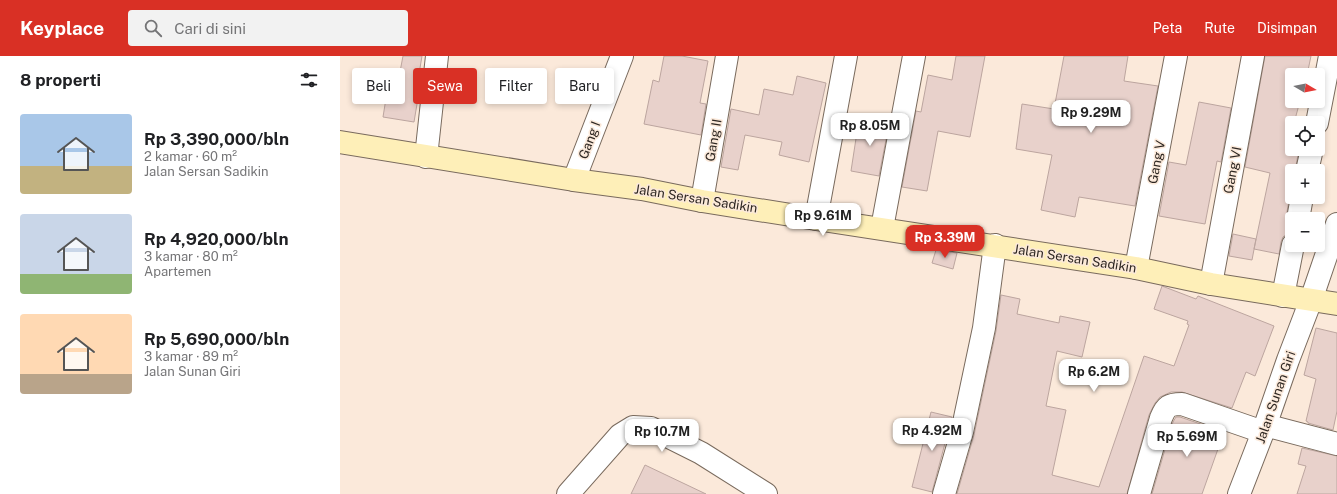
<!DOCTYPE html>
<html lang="id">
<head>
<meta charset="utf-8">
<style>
  body { margin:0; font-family:"Public Sans",sans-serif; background:#f2f2f2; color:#202124; height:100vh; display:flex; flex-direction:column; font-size:15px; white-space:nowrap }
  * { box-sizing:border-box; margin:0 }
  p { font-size:13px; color:#757577 }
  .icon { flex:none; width:22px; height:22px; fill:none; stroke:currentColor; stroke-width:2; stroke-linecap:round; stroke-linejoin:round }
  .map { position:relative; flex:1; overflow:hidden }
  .side { display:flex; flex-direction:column; background:#fff; width:340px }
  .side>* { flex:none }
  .banner { position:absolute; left:12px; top:12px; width:380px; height:36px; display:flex; gap:8px }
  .needle { width:26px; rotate:100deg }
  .tools { position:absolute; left:945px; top:12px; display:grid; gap:8px }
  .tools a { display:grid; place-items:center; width:40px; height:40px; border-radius:4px; background:#fff; box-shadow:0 2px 6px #0003; font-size:20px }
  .price { position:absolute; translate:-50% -34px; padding:0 9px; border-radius:8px; background:#fff; color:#222; font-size:13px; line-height:26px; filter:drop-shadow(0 1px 2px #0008) }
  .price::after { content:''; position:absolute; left:50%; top:24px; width:12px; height:9px; margin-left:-6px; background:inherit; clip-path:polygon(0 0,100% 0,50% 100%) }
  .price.selected { background:#d93025; color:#fff }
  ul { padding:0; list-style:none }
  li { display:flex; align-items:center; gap:12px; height:100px; padding:0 20px }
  li span { display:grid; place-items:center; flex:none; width:112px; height:80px; border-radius:4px; color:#555 }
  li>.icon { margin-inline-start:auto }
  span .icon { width:48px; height:48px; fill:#fffc; stroke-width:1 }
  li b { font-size:17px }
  h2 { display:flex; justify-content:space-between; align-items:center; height:48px; padding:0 20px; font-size:17px }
  .chip { padding:0 14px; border-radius:4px; background:#fff; box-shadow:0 2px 6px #0003; font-size:14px; line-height:36px }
  .chip.selected { background:#d93025; color:#fff }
  header { display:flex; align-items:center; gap:24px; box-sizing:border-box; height:56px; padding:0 20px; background:#d93025; color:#fff }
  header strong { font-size:19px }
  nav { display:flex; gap:22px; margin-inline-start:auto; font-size:14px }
  .search { width:280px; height:36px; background:#f2f2f2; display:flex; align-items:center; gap:10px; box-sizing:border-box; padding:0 14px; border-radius:4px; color:#757577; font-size:15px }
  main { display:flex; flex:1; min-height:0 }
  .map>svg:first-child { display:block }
  .building { fill:#e8d1cb; stroke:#bca59f }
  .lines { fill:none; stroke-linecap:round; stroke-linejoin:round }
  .minor-casing { stroke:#796a5d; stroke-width:24 }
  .tertiary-casing { stroke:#796a5d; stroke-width:24 }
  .secondary-casing { stroke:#796a5d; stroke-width:24 }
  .minor { stroke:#fff; stroke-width:22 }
  .tertiary { stroke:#fff; stroke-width:22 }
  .secondary { stroke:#feefb8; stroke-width:22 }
  .labels { text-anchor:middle; stroke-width:3; stroke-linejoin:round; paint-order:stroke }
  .street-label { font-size:13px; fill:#2e2722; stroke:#fbe9da }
</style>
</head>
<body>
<header>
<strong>Keyplace</strong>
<div class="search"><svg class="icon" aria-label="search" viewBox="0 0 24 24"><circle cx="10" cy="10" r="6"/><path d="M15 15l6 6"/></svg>Cari di sini</div>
<nav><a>Peta</a><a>Rute</a><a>Disimpan</a></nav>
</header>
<main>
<section class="side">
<h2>8 properti<svg class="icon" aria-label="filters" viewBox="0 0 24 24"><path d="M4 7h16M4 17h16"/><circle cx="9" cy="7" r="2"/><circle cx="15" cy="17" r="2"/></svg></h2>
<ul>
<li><span style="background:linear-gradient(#a9c7e8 65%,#c2b280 0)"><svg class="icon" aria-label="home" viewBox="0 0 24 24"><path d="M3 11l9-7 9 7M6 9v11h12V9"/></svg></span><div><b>Rp 3,390,000/bln</b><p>2 kamar · 60 m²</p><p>Jalan Sersan Sadikin</p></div></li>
<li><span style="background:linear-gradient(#c9d6e8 75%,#8fb573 0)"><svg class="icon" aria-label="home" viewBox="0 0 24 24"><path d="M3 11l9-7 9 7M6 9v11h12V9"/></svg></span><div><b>Rp 4,920,000/bln</b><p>3 kamar · 80 m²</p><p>Apartemen</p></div></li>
<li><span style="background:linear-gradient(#ffd9b3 75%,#b9a48a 0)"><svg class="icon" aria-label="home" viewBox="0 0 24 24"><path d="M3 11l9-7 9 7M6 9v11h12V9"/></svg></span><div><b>Rp 5,690,000/bln</b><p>3 kamar · 89 m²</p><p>Jalan Sunan Giri</p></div></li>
</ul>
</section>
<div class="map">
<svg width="997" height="438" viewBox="0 0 997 438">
  <rect width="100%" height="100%" fill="#fbe9da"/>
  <path class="building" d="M63,0H82L78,24H81L74,66L43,61L48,30L53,20L59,21Z
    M324,0H342L368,5L360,47L366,48L361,79L304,68L313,24L319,26Z
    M616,0H645L630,81L598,75L587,135L562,131L576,55L581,56L588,19L612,24Z
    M724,0H788L784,25L818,30L795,150L739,141L735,161L701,154L712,99L676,93L682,48L714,53Z
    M925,0H971L967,19H952V45H960L954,67H952V75L947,93H959L955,115H952V134L950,139L946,161V167L949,171L947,178L943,181L941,186L939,198L914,193L930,117L905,111Z
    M457,20L486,27L469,106L439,99L442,86L405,79L398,114L381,111L391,53L419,59L424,33L453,39Z
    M859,46L891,52L881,106L877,105L865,168L819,160L829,106L846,109Z
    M519,63L549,68L539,120L511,115Z
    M893,178L916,183L912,204L889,200Z
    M596,194L617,197L613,213L592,207Z
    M822,230L856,243L858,240L934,270L915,320L906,316L892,352L842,336H831L820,341L815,347L809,359L787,438H617L634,379L656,275L661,239L680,243L677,258L719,267L720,260L750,266L742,301L717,295L706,350L726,354L712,419L759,431L804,300L834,310L849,269L847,268L848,265L814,253Z
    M976,272L997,277V355L993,374L968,367V366L966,365L976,323L964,319Z
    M591,356L612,361L592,436L572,431Z
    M836,361H840L884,376L862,438H812L833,366Z
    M962,392L997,400V438H957L966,410L958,408Z
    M305,409L366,438H291Z"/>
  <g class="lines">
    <defs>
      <path id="minor" d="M977,67L990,0
        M86,101L97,0
        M967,115L972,93
        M234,124L282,0
        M362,145L387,0
        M476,163L506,0
        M958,163L962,141
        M542,172L574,0
        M796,212L836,0
        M871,228L913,0
        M943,240L953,189
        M925,369L997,388
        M228,438L280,379L293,371L311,372L361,397L426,438
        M604,438L622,376L644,272L655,189
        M799,438L821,362C826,350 829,348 842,348L923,376"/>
      <path id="tertiary" d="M899,438L923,376L948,304L971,244L997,168"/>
      <path id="secondary" d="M0,86L234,124L302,133L362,145L476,163L796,212L871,228L997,248"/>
    </defs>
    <use href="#minor" class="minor-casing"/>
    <use href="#tertiary" class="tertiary-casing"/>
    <use href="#secondary" class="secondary-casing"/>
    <use href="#minor" class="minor"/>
    <use href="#tertiary" class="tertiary"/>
    <use href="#secondary" class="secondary"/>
  </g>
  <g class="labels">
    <g class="street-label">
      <text transform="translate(249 84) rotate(-69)" y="5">Gang I</text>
      <text transform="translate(373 84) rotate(-80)" y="5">Gang II</text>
      <text transform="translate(816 106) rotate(-79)" y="5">Gang V</text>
      <text transform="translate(892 114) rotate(-79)" y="5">Gang VI</text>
      <text transform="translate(356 142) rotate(9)" y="5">Jalan Sersan Sadikin</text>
      <text transform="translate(735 202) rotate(9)" y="5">Jalan Sersan Sadikin</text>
      <text transform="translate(935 341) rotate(-71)" y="5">Jalan Sunan Giri</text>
    </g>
  </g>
</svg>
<div class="tools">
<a><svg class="needle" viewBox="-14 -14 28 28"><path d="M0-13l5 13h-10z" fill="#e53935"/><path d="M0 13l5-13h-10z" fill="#757577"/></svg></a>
<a><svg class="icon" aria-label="locate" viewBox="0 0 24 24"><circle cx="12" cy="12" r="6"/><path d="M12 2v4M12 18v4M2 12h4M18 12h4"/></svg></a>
<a>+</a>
<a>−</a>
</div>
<b class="price" style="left:751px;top:78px">Rp 9.29M</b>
<b class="price" style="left:530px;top:91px">Rp 8.05M</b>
<b class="price" style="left:483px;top:181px">Rp 9.61M</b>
<b class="price selected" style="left:605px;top:203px">Rp 3.39M</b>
<b class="price" style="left:754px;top:337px">Rp 6.2M</b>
<b class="price" style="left:592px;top:396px">Rp 4.92M</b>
<b class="price" style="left:322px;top:397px">Rp 10.7M</b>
<b class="price" style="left:847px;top:402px">Rp 5.69M</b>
<div class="banner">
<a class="chip">Beli</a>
<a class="chip selected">Sewa</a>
<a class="chip">Filter</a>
<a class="chip">Baru</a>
</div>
</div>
</main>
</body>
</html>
